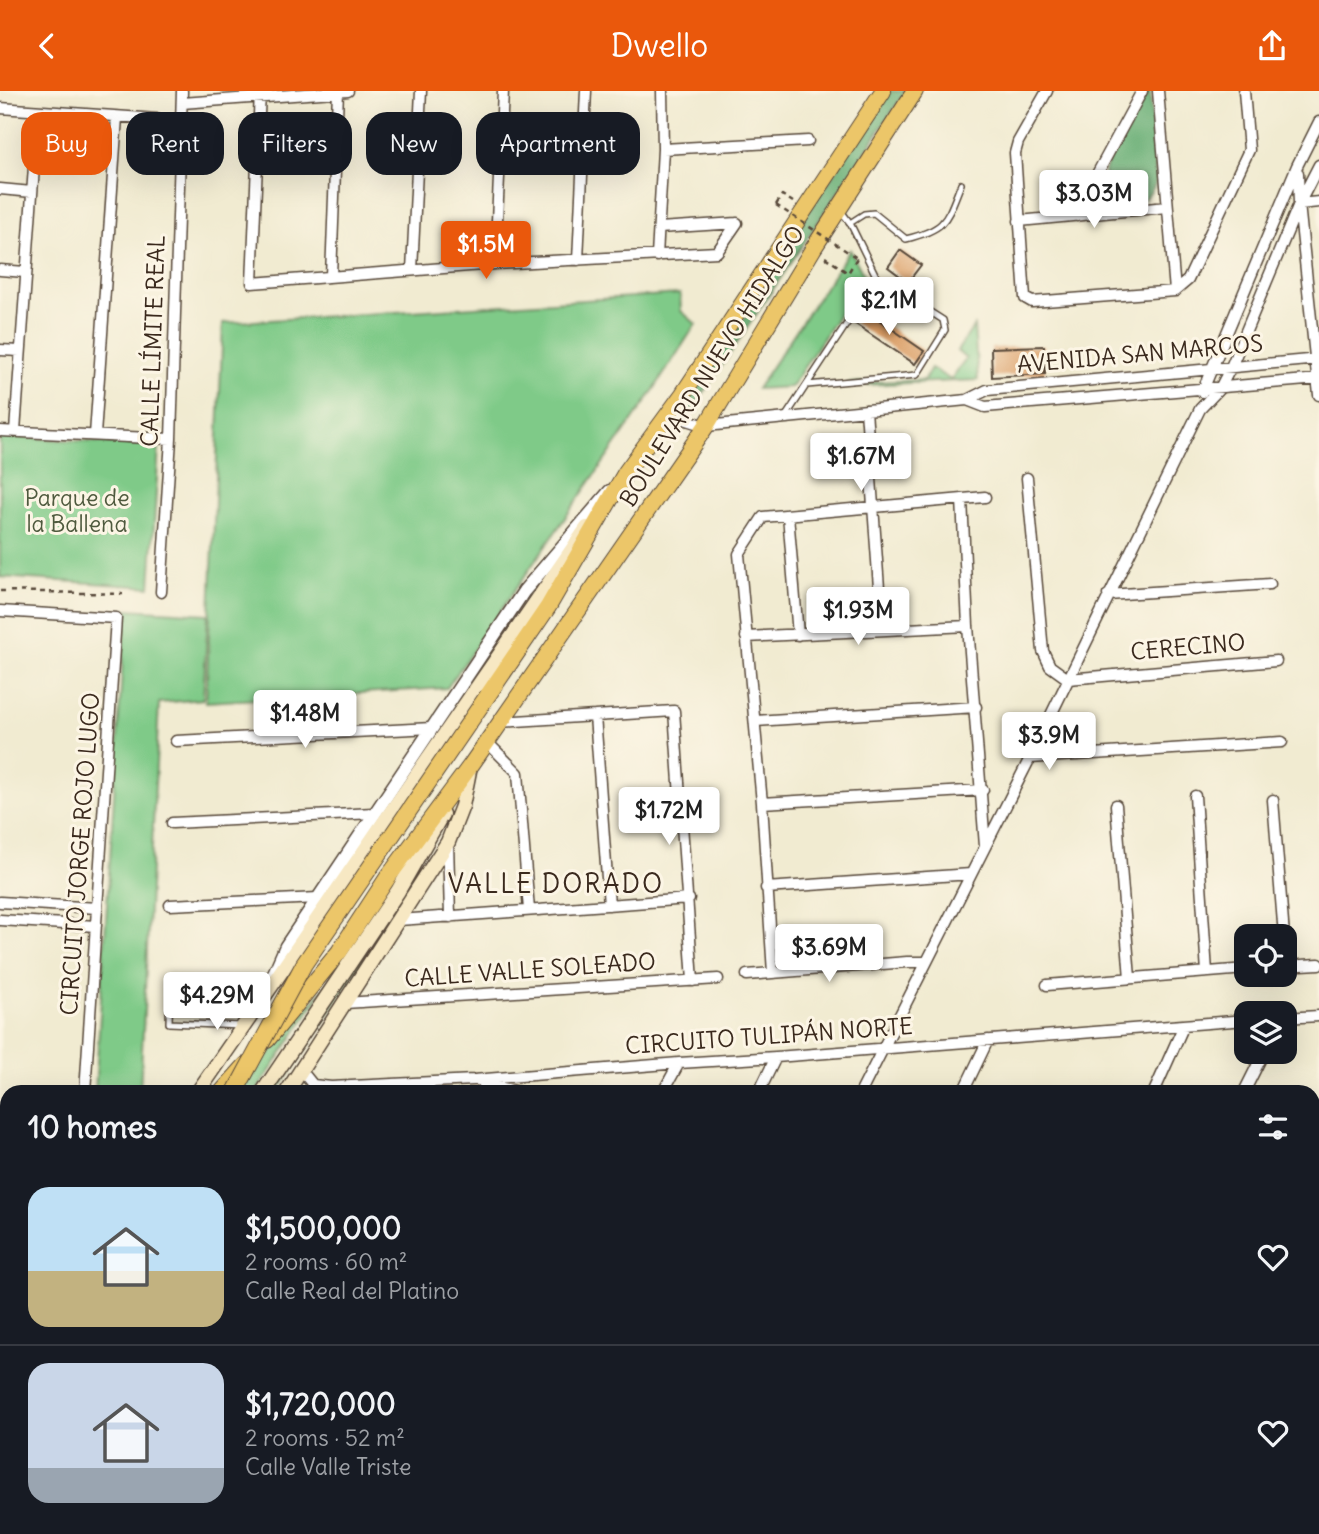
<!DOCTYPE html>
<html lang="en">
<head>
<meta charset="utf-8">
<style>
  body { margin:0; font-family:Delius,sans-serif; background:#242831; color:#f1f3f6; height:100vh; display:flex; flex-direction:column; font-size:26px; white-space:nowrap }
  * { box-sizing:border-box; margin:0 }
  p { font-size:23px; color:#9ea1a6 }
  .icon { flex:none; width:38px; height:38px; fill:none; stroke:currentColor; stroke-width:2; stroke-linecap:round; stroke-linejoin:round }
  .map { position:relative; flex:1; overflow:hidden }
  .side { position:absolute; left:0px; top:994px; width:1320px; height:450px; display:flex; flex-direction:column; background:#171b24; border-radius:21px 21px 0 0; box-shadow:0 7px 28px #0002 }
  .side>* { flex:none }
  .top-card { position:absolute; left:21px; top:21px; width:700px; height:63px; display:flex; gap:14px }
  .tools { position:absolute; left:1234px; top:833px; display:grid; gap:14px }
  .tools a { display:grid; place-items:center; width:63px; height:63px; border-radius:14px; background:#171b24; box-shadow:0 7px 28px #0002; font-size:35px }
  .price { position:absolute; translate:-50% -60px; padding:0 16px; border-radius:7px; background:#fff; color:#222; font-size:23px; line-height:46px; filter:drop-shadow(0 2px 4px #0008) }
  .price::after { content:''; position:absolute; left:50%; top:42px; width:21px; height:16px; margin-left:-10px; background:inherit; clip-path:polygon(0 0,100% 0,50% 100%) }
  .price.active { background:#ea580c; color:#fff }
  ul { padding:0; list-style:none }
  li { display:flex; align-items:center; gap:21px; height:175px; padding:0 28px }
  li+li { border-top:2px solid #363941 }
  li span { display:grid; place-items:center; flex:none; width:196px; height:140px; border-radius:21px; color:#555 }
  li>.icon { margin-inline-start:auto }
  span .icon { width:84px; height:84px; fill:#fffc; stroke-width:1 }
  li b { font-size:30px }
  h2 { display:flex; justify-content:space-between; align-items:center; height:84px; padding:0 28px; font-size:30px }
  .tag { padding:0 24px; border-radius:21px; background:#171b24; box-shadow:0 7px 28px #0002; font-size:24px; line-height:63px }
  .tag.active { background:#ea580c; color:#fff }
  header { display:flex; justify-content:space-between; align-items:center; height:91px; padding:0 28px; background:#ea580c; color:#fff; font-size:32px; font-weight:600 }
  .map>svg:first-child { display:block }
  .green { fill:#7fca88; stroke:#5d7a53; stroke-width:2 }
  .forest { fill:#67ae74; stroke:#516c49; stroke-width:2 }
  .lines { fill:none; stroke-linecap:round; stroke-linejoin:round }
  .stream { stroke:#58bdd7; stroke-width:4.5 }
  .building { fill:#da9c63 }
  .service-casing { stroke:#564739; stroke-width:8 }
  .minor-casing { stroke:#564739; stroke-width:13 }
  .tertiary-casing { stroke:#564739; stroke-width:15 }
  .secondary-casing { stroke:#564739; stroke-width:17 }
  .primary-casing { stroke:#564739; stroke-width:18 }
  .path { stroke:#564739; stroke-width:2.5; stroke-dasharray:5 5; stroke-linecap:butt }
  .service { stroke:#fff; stroke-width:5 }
  .minor { stroke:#fff; stroke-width:10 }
  .tertiary { stroke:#fff; stroke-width:12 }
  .secondary { stroke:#f7e8c3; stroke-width:14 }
  .primary { stroke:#ecc669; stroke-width:16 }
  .primary-bridge-casing { stroke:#564739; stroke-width:18; stroke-linecap:butt }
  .path-bridge { stroke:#564739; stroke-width:2.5; stroke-dasharray:5 5; stroke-linecap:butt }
  .primary-bridge { stroke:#ecc669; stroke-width:16 }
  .labels { text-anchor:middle; stroke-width:6; stroke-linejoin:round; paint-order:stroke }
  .street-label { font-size:23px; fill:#3b2a1e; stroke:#fcf5e5 }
  .park-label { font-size:23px; fill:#4f5a3e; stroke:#fcf5e5 }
  .quarter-label { font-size:26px; letter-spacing:2px; fill:#3b2a1e; stroke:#fcf5e5 }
</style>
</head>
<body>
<header><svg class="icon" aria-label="back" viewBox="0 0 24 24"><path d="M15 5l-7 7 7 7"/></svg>Dwello<svg class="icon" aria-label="share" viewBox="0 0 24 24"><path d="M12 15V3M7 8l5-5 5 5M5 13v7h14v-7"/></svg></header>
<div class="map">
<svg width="1319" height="1443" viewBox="0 0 1319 1443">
  <rect width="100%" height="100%" fill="#fcf5e5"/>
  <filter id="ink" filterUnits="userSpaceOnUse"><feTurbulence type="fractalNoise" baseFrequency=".0143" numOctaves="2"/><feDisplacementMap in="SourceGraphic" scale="14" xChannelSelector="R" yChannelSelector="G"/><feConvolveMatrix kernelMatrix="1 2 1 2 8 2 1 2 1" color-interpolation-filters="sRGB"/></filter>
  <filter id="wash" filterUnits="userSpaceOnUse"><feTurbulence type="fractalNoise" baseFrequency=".00686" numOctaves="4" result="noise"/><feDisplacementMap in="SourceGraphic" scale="28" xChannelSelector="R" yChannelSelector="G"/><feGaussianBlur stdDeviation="1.57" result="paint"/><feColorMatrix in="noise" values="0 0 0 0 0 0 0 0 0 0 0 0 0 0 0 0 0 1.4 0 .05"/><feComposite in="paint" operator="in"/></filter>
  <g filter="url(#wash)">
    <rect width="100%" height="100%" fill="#f1ebd1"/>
    <path class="green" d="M850,159L864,185L791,296L757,298Z
      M680,203L681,220L696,233L651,303L447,597L206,611L223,232Z
      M974,235L978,289L846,295L849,292L924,289L931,277L951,289L966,268L957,260Z
      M0,345L159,355L150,496L0,486Z
      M126,518L208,523L203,608L159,612L140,1001H95Z
      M404,802L407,803L277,1001H271Z
      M330,889L256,1001H237Z
      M0,1128H7V1236L0,1239Z"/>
    <path class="forest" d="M889,0H906L692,319L689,321L686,318V314L758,207L790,148Z
      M1147,0H1150L1156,90C1146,124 1105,118 1103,89C1102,74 1138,17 1147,0Z"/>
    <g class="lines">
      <path class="stream" d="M838,1437L866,1443"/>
    </g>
    <g id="blocks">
      <path class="building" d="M900,159L921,174L908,191L888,176Z
        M863,218L924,260L915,273L854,232Z
        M1044,255L1045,283L992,286L991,257Z"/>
    </g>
  </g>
  <g filter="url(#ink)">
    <use href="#blocks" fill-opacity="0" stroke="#564739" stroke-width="2"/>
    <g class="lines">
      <defs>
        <path id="service" d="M850,132L864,123L874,122L906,148C947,138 946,130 961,93
          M807,294L917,284L945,239L943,229L877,187
          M786,325L877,187L850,132L841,120
          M242,935L169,932L170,898L263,902
          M0,1217L7,1216"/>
        <path id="minor" d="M260,0L252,192L495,173L717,161L737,132
          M1047,0L1018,51L1015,62L1025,207L1032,211L1175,200
          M1158,0L1175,200
          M182,12L348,0
          M0,17L157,28
          M663,58L808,50
          M1298,82L1299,113L1319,304
          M1096,85C1101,103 1108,111 1126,119
          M0,98L32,101
          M1299,113L1319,111
          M1077,125L1096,85L1142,0
          M1019,130L1167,116
          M659,137L737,132
          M657,165L663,58L662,0
          M578,169L586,0
          M495,173L503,0
          M0,179L25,181
          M412,179L421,0
          M331,185L338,0
          M1175,200L1188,189L1249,59L1244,0
          M0,259L20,260
          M1202,301L1297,75L1319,31
          M682,307V318L687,329L706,335L967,309L987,299L1319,268
          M967,309L985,316L1319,288
          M866,319L882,538
          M0,340L171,348
          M15,340L38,20
          M95,344L117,26
          M1027,387L1043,560L1050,575L1068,588L1276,570
          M962,408L968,535L985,755
          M788,424L798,544
          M161,501L171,348L182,0
          M1108,504L1270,493
          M0,520L116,527L85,1001
          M746,546L968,535
          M595,625L609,814
          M755,630L976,616
          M499,631L674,620L693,890
          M176,650L432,637
          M486,650L518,682L529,819
          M1030,667L1282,651
          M1195,705L1207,881
          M1273,709L1284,845
          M762,712L983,699
          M1116,714L1130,887
          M172,732L374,722
          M448,751L450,826
          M766,797L971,783
          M0,811L97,817
          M170,814L318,807
          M0,829L96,835
          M399,829L689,808
          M1284,856L1286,875
          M1284,875L1319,873
          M773,882L762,712L739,463L763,426L985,406
          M747,884L907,871H926
          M1047,894L1246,878
          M345,912L718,888
          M1284,927L1319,925
          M301,979L313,994L331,996L474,989L679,972L776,966L1246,929
          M483,992L519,1001
          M663,1001L679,972
          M759,1001L776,966
          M861,1001L1030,667L1200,318L1220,297L1231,276L1299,113L1319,74
          M963,1001L988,949
          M1154,1001L1184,934
          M1244,1001L1264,961
          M1312,1051L1319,1038
          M1312,1088L1319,1091
          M0,1116L7,1117
          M1312,1180L1319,1183
          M1312,1274L1319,1275
          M1312,1364L1319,1365
          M133,1437L140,1443
          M308,1437L319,1443
          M421,1437L447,1443
          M1247,1437L1278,1443
          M348,1443L349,1437
          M397,1443L398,1437
          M1220,1443L1230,1437"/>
        <path id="tertiary" d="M272,887L286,855L524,500L610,400"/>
        <path id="secondary" d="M198,1001L587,437
          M263,1001L398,800L442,723
          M287,1001L448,751L462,715L470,675
          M0,1249L7,1247
          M0,1267L7,1259
          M0,1280H7
          M0,1354L7,1346
          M0,1379L7,1371
          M262,1437L273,1443
          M792,1437L821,1443
          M890,1437L917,1443
          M657,1443L660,1437"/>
        <path id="primary" d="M488,604L548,516L626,381L683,303L883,0
          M267,949L339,861L388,786L471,674L706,335L813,158L915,0
          M222,1001L246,974
          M0,1323L7,1315
          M288,1437L298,1443"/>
      </defs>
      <use href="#service" class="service-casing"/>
      <use href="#minor" class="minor-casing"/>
      <use href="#tertiary" class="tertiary-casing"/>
      <use href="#secondary" class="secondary-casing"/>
      <use href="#primary" class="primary-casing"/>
      <path class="path" d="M776,114L782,104L793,111
        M825,166L848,182L857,167
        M0,500L123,503"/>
      <use href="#service" class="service"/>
      <use href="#minor" class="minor"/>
      <use href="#tertiary" class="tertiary"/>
      <use href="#secondary" class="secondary"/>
      <use href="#primary" class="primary"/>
      <defs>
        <path id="primary-bridge" d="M235,1001L304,873L488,604
          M0,1295L7,1287"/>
      </defs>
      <use href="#primary-bridge" class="primary-bridge-casing"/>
      <path class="path-bridge" d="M776,114L857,167"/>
      <use href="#primary-bridge" class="primary-bridge"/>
    </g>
  </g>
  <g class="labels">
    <g class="street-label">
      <text transform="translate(153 250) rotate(-88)" y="8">CALLE LÍMITE REAL</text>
      <text transform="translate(1140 263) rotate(-5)" y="8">AVENIDA SAN MARCOS</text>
      <text transform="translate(712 275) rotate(-58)" y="8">BOULEVARD NUEVO HIDALGO</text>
      <text transform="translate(1188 556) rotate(-5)" y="8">CERECINO</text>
      <text transform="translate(80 763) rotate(-86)" y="8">CIRCUITO JORGE ROJO LUGO</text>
      <text transform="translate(530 879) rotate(-4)" y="8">CALLE VALLE SOLEADO</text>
      <text transform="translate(769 945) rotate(-4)" y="8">CIRCUITO TULIPÁN NORTE</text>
    </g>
    <g class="park-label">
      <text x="77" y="415">Parque de<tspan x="77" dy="26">la Ballena</tspan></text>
    </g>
    <g class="quarter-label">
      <text x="556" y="802">VALLE DORADO</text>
    </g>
  </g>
</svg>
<div class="tools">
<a><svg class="icon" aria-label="locate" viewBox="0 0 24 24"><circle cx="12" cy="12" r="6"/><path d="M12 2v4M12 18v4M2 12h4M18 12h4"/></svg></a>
<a><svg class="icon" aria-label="layers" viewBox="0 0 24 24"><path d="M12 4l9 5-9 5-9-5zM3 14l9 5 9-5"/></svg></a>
</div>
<b class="price" style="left:1094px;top:139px">$3.03M</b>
<b class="price active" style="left:486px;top:190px">$1.5M</b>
<b class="price" style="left:889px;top:246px">$2.1M</b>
<b class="price" style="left:861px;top:402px">$1.67M</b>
<b class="price" style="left:858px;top:556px">$1.93M</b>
<b class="price" style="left:305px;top:659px">$1.48M</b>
<b class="price" style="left:1049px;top:681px">$3.9M</b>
<b class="price" style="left:669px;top:756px">$1.72M</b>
<b class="price" style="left:829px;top:893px">$3.69M</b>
<b class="price" style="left:217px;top:941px">$4.29M</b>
<div class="top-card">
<a class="tag active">Buy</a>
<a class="tag">Rent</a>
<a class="tag">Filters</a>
<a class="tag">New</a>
<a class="tag">Apartment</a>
</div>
<section class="side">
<h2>10 homes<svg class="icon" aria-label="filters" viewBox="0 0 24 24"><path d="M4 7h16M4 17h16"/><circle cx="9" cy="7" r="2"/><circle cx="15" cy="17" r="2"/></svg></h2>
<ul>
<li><span style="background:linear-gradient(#bfe0f5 60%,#c2b280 0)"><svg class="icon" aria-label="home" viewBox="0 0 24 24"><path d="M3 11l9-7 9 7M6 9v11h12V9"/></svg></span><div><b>$1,500,000</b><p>2 rooms · 60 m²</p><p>Calle Real del Platino</p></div><svg class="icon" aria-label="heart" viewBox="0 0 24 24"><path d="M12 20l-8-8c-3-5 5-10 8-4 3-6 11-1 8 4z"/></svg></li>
<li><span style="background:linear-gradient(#c9d6e8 75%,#9aa5b1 0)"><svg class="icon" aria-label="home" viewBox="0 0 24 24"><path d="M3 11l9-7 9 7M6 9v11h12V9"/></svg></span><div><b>$1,720,000</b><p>2 rooms · 52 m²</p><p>Calle Valle Triste</p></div><svg class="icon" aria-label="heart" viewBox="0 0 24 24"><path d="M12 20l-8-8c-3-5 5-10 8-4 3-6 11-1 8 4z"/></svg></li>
</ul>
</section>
</div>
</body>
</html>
